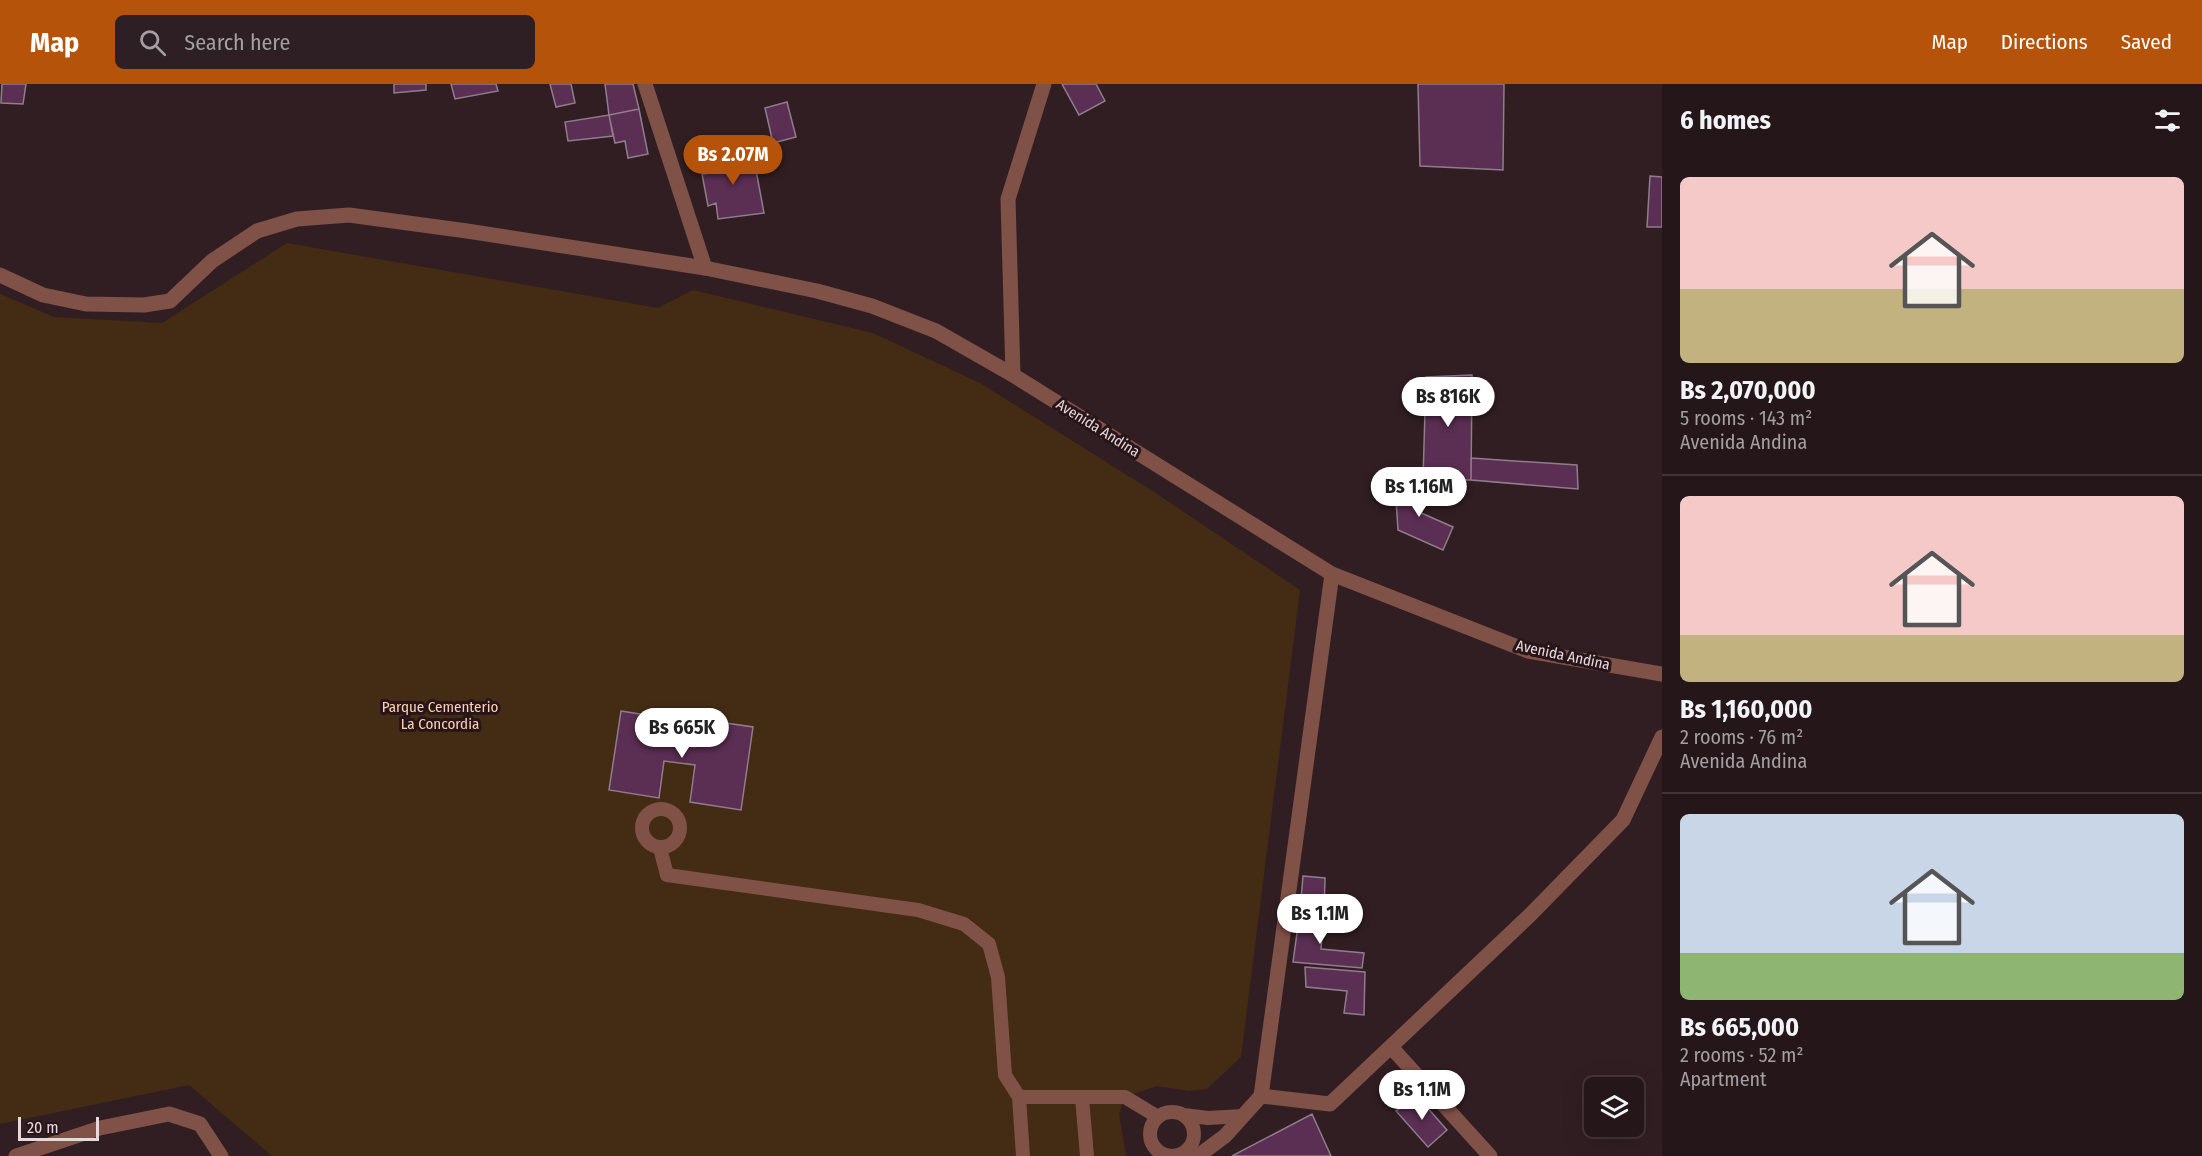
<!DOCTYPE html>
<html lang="en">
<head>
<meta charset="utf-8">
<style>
  body { margin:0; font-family:"Fira Sans Condensed",sans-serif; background:#2d1f23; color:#f1f3f6; height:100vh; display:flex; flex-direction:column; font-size:22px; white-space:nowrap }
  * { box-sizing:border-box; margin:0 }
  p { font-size:20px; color:#a39fa2 }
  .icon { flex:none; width:33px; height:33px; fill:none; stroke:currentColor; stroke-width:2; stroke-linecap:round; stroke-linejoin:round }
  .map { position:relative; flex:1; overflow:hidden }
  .drawer { display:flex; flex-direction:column; background:#25161a; width:540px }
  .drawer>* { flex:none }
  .fabs { position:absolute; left:1584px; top:993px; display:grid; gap:12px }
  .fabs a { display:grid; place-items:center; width:60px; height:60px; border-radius:9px; background:#25161a; box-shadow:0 6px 24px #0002,0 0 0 2px #423539; font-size:30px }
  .scale { position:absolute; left:18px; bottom:15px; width:81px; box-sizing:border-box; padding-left:6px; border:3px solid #e6d9db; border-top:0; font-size:16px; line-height:21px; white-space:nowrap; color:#e6d9db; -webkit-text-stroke:4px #271519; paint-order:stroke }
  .price { position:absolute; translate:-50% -51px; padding:0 14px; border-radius:21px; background:#fff; color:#222; font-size:20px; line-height:39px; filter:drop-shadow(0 2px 3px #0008) }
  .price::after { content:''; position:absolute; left:50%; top:36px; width:18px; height:14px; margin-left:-9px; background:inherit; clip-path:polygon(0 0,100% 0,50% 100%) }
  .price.selected { background:#b45309; color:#fff }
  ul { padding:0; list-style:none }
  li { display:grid; align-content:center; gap:12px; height:318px; padding:0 18px }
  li+li { border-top:2px solid #423539 }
  li span { display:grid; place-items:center; height:186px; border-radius:9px; color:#555 }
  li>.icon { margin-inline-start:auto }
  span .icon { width:108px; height:108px; fill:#fffc; stroke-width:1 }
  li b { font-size:26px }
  h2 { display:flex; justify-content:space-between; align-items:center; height:72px; padding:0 18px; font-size:26px }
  header { display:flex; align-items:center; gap:36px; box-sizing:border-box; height:84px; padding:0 30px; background:#b45309; color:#fff }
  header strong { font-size:28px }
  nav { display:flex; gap:33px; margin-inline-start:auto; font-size:21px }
  .search { width:420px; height:54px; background:#2d1f23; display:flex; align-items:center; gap:15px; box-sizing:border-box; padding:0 21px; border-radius:9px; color:#a39fa2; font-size:22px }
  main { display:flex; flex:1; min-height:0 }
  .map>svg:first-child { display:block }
  .green { fill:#442b14 }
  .building { fill:#5b2e53; stroke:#8f7d8b; stroke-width:1.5 }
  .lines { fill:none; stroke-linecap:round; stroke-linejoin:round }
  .service { stroke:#805147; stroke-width:14 }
  .minor { stroke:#805147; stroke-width:15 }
  .tertiary { stroke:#805147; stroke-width:15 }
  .labels { text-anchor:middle; stroke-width:6; stroke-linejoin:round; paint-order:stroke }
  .street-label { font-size:15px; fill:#e6d9db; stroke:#271519 }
  .park-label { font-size:15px; fill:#fed3ad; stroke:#271519 }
</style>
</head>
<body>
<header>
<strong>Map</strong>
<div class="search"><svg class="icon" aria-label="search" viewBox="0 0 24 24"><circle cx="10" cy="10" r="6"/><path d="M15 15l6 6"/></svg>Search here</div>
<nav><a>Map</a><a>Directions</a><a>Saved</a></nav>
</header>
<main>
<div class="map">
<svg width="1662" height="1072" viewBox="0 0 1662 1072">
  <rect width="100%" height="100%" fill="#311e22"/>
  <path class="green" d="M287,159L658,224L693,206L873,249L980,299L1154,408L1300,506L1241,973L1207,1005L1189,1007L1157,1002L1125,1013L1119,1030L1126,1072H272L189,1001L0,1040V210L54,233L162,239Z"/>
  <path class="building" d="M2,0H26L23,20L1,19Z
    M394,0H426V6L394,9Z
    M451,0H496L498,7L455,15Z
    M550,0H571L575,19L556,23Z
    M605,0H633L639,25L609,31Z
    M1062,0H1096L1105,17L1079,31Z
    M1418,0H1504L1503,86L1420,82Z
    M787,18L796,53L773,59L765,24Z
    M639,25L648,70L628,74L625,57L615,59L609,31Z
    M609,31L613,52L568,57L565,38Z
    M753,70L764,129L718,135L716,119L708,122L702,90L710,89L706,73Z
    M1650,92L1662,93V143H1647Z
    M1472,291L1471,396H1423L1426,293Z
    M1471,374L1577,381L1578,405L1471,396Z
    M1417,399L1419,428L1453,443L1443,466L1398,446L1395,400Z
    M621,627L672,635L668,659L695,663L699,635L753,643L741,726L690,718L695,681L664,677L659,714L609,706Z
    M1303,792L1325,794L1324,830L1300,827Z
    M1300,827L1324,830L1321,865L1364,869L1362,884L1293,878Z
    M1305,883L1365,888L1364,931L1344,929L1347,907L1306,903Z
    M1417,1012L1447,1046L1428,1063L1396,1027Z
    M1312,1030L1331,1072H1232Z"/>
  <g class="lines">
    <path class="service" d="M642 744a19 19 0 1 1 38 0a19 19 0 1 1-38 0Z
      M660,764L667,791L918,826L964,840L989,860L998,893L1005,991L1019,1013H1125L1158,1033
      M1019,1013L1023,1072
      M1082,1014L1087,1072
      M1150 1050a22 22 0 1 1 44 0a22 22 0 1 1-44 0Z
      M1184,1031L1208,1034L1243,1032"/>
    <path class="minor" d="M0,191L43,211L86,220L144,221L170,217L212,177L257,147L297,135L349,131L467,147L705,184
      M1013,291L1008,115L1044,0
      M1391,963L1490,1072
      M1261,1012L1330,1020L1529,832L1623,736L1662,653
      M16,1072L100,1044L169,1030L200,1040L221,1072"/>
    <path class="tertiary" d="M645,0L705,184L817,207L872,222L936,247L1013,291L1332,490L1528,567L1662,590
      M1198,1072L1225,1052L1261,1012L1332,490"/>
  </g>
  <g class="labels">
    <g class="street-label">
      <text transform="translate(1098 344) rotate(32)" y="5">Avenida Andina</text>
      <text transform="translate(1563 571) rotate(12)" y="5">Avenida Andina</text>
    </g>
    <g class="park-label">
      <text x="440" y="628">Parque Cementerio<tspan x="440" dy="17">La Concordia</tspan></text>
    </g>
  </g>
</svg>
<div class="fabs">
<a><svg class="icon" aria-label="layers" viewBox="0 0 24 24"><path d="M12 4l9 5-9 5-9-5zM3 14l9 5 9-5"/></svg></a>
</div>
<div class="scale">20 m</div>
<b class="price selected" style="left:733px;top:102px">Bs 2.07M</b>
<b class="price" style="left:1448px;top:344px">Bs 816K</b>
<b class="price" style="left:1419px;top:434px">Bs 1.16M</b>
<b class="price" style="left:682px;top:675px">Bs 665K</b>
<b class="price" style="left:1320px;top:861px">Bs 1.1M</b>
<b class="price" style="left:1422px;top:1037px">Bs 1.1M</b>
</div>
<section class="drawer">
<h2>6 homes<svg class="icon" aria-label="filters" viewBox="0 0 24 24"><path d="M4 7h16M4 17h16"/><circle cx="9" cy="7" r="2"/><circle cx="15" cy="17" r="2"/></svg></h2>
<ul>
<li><span style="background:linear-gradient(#f6c9c9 60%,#c2b280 0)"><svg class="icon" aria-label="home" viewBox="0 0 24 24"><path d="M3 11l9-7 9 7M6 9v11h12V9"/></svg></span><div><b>Bs 2,070,000</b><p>5 rooms · 143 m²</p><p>Avenida Andina</p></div></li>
<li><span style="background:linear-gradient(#f6c9c9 75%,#c2b280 0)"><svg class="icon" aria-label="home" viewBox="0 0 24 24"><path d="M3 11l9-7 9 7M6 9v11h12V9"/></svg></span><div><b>Bs 1,160,000</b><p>2 rooms · 76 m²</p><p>Avenida Andina</p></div></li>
<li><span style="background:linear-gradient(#c9d6e8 75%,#8fb573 0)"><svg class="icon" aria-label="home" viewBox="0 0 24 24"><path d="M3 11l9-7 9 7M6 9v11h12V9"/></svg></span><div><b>Bs 665,000</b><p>2 rooms · 52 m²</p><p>Apartment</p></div></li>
</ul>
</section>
</main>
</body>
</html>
